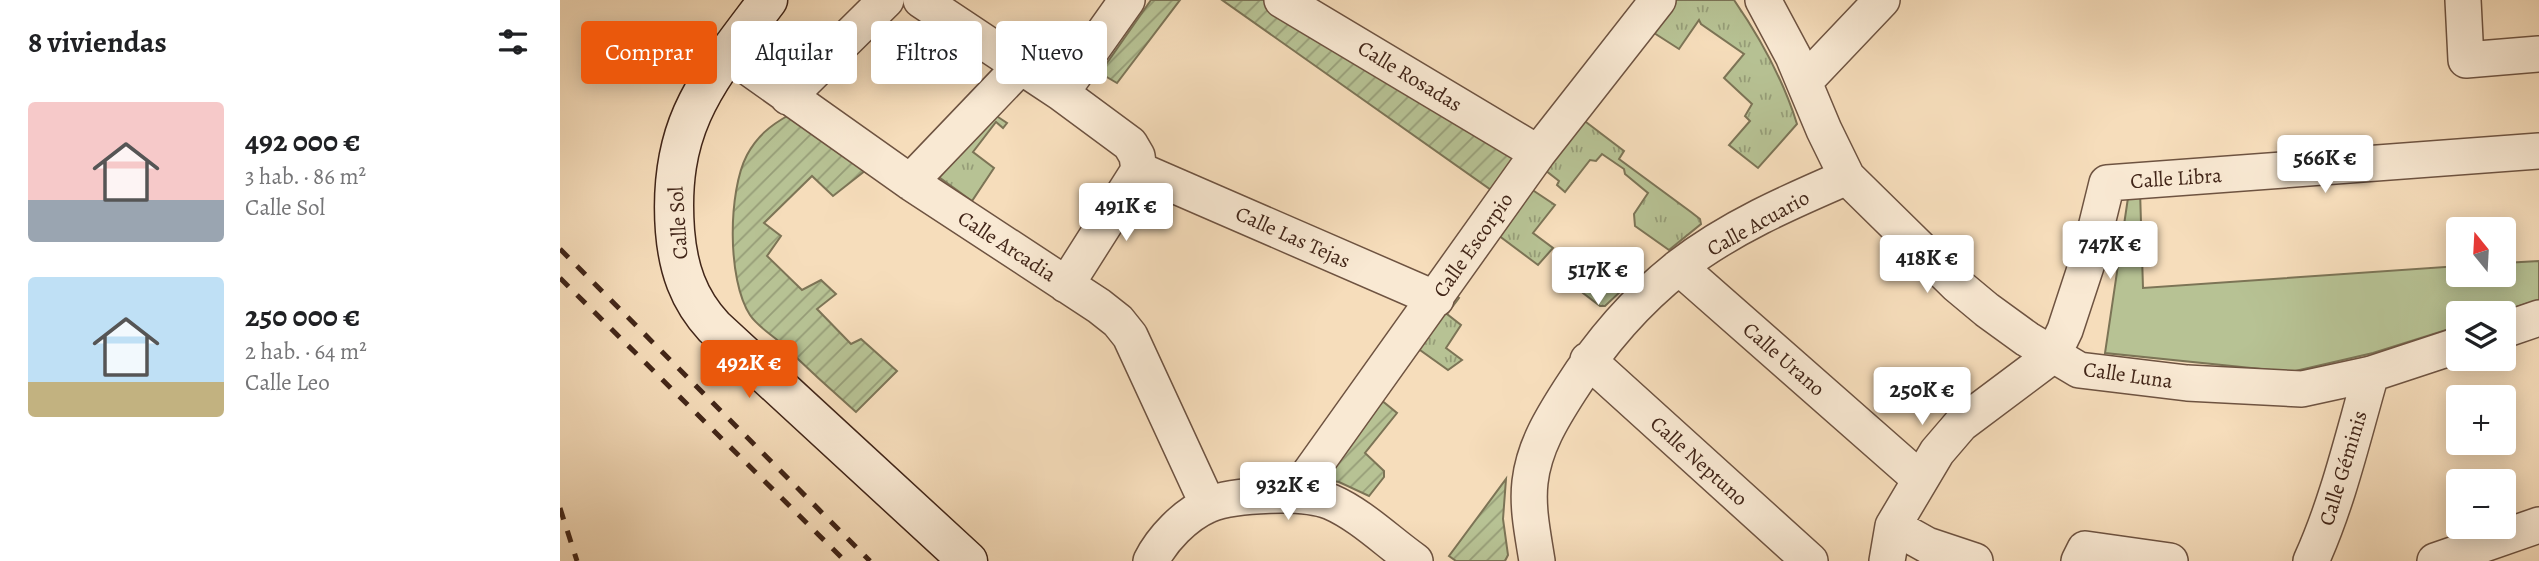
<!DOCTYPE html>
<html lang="es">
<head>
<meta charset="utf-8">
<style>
  body { margin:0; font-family:Alegreya,serif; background:#f2f2f2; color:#202124; height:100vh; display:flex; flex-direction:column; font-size:26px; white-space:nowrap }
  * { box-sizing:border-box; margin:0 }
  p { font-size:23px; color:#757577 }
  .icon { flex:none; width:38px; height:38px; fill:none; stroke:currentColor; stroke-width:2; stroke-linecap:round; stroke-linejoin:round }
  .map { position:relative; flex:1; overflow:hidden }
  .sheet { display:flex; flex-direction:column; background:#fff; width:560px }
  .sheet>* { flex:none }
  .banner { position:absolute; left:21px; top:21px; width:665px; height:63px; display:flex; gap:14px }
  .needle { width:46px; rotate:342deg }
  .controls { position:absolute; left:1886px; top:217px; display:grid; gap:14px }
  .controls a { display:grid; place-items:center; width:70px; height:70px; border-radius:7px; background:#fff; box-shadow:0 4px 18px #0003; font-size:35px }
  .price { position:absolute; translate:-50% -60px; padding:0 16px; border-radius:7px; background:#fff; color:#222; font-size:23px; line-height:46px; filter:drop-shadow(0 2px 4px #0008) }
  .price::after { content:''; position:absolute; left:50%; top:42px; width:21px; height:16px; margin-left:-10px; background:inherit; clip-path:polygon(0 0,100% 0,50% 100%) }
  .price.on { background:#ea580c; color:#fff }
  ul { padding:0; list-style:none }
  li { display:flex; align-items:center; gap:21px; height:175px; padding:0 28px }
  li span { display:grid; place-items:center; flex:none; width:196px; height:140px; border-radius:7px; color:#555 }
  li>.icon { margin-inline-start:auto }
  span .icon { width:84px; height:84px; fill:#fffc; stroke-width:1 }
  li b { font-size:30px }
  h2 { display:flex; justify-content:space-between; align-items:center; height:84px; padding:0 28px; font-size:30px }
  .pill { padding:0 24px; border-radius:7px; background:#fff; box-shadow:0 4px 18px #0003; font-size:24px; line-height:63px }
  .pill.on { background:#ea580c; color:#fff }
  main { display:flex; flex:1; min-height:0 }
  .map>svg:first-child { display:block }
  .grass { fill:url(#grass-tufts); stroke:#7c7456; stroke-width:2 }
  .park { fill:#b7c294; stroke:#7c7456; stroke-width:2 }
  .garden { fill:url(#garden-furrows); stroke:#7c7456; stroke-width:2 }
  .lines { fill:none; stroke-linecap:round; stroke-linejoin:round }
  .street-casing { stroke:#6e5341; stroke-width:38 }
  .secondary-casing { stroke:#412518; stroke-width:41 }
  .street { stroke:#f9e9d3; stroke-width:35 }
  .secondary { stroke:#f9e9d3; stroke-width:38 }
  .rail { stroke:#412518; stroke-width:5; stroke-dasharray:12 12; stroke-linecap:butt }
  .labels { text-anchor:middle; stroke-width:5; stroke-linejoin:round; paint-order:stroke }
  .street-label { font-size:21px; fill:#412518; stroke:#f9e9d3 }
</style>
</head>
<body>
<main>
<section class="sheet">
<h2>8 viviendas<svg class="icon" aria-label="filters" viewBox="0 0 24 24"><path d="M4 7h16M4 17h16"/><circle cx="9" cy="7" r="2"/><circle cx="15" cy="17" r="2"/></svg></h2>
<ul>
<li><span style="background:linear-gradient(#f6c9c9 70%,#9aa5b1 0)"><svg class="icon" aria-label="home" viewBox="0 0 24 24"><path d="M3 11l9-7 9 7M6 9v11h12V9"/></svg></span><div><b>492 000 €</b><p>3 hab. · 86 m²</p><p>Calle Sol</p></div></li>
<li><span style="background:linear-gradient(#bfe0f5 75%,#c2b280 0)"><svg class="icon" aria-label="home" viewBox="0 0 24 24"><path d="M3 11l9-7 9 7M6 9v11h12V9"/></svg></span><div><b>250 000 €</b><p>2 hab. · 64 m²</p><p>Calle Leo</p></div></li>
</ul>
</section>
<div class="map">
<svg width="1979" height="561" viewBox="0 0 1979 561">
  <defs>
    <pattern id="grass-tufts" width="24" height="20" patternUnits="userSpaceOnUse" patternTransform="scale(1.75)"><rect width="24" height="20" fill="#b7c294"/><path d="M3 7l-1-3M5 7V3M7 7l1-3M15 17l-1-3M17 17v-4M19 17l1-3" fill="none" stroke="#969d78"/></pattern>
    <pattern id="garden-furrows" width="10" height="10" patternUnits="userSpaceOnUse" patternTransform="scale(1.75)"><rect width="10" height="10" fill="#b7c294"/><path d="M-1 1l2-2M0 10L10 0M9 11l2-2" fill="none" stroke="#969d78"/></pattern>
  </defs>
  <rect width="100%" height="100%" fill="#f6ddbb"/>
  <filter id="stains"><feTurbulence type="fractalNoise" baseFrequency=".00286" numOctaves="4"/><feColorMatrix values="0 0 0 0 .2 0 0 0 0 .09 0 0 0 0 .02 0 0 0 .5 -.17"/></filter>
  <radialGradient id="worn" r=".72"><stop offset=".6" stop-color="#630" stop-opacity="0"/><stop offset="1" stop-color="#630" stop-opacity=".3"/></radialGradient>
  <path class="grass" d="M1115,0H1174C1201,39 1223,79 1237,124L1198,168L1169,145L1190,121L1185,116L1192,104L1164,78L1184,54L1141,24L1139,20L1119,49L1091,31Z
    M435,115L447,123L443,128L436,122L413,152L434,168L412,201L376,175Z
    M1022,119L1064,151L1059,159L1131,212L1140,219L1141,224L1109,250L1075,226L1074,214L1088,193L1065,174L1064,169L1042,154L1036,161L1030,160L1005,192L997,185L999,181L985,170Z
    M971,189L995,205L973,233L993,248L978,265L938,235Z
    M1049,259L1076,277L1045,306H1040L1023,293Z
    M893,293L899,298L887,314L901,325L886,348L902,360L888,370L853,345Z"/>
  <path class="park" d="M1580,190L1583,288L1899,266V275H1944V263L1979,261V300L1937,313H1899V326L1813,353L1731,372L1545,353L1569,191Z"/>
  <path class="garden" d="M591,0H620L557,83L540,73Z
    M662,0H710L958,158L934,192Z
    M229,115L306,170L273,196L252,176L204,223L221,236L207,256L242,290L261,280L276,294L257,309L291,344L301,339L337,371L296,412C271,390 246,367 222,344C212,335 197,326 190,315C167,280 168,191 187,155C197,136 211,125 229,115Z
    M815,395L837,413L805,453L824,471V477L809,496L779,482L754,478Z
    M946,479L943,519L948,555L945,561H896L889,556Z"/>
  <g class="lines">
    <defs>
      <path id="street" d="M361,0L501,93L570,144L577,156L579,170
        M722,0L978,153
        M1203,0L1233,56L1264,130L1287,177L1397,285L1427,310L1467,339L1519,370L1627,383L1742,389L1811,374L1899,345
        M1903,0L1906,60L1979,54
        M168,53L350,182L539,306L558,321L570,336L648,505
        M1245,81L1322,0
        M501,93L567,0
        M228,97L326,0
        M579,170L876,299
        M350,182L460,67
        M1119,267L1360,479
        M506,285L579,170
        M1944,330L1979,318
        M1028,360L1250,561
        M734,495L978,153L1098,0
        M1333,526L1367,545L1415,561
        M591,561C602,539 625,515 648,505C674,494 745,491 771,502C801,515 828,542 855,561
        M977,561C973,535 967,508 970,482C974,447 992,418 1010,390C1039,344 1076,301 1119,267C1169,228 1229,202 1287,177
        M1327,561L1333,526L1377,452L1401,424L1493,355L1505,330L1528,260L1547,183L1979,151
        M1519,561L1525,549L1610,561
        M1751,561C1778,502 1793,436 1811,374
        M1875,561L1979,525"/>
      <path id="secondary" d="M208,0C148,80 107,124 115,231C118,268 128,299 154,327L408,561"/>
    </defs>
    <use href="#street" class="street-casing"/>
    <use href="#secondary" class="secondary-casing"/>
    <use href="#street" class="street"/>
    <use href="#secondary" class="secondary"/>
    <path class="rail" d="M0,249L310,561
      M0,278L285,561
      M0,508L17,561"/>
  </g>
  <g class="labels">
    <g class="street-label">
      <text transform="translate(850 76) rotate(31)" y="7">Calle Rosadas</text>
      <text transform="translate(1616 178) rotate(-4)" y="7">Calle Libra</text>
      <text transform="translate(118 223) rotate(-94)" y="7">Calle Sol</text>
      <text transform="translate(1198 223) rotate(-29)" y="7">Calle Acuario</text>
      <text transform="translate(733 237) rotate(24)" y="7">Calle Las Tejas</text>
      <text transform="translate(913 245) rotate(-55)" y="7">Calle Escorpio</text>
      <text transform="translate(447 246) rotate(33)" y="7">Calle Arcadia</text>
      <text transform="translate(1224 359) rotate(41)" y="7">Calle Urano</text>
      <text transform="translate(1568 375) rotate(8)" y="7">Calle Luna</text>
      <text transform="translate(1139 461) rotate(42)" y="7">Calle Neptuno</text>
      <text transform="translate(1783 468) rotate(-73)" y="7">Calle Géminis</text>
    </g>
  </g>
  <rect width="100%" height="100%" filter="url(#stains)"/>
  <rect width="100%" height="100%" fill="url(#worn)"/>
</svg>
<div class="controls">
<a><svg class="needle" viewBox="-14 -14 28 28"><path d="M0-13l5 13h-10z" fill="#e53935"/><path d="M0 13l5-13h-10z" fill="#757577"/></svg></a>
<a><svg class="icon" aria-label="layers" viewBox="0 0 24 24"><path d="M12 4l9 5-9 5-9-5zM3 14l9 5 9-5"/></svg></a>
<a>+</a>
<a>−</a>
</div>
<b class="price" style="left:1765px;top:195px">566K €</b>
<b class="price" style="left:566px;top:243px">491K €</b>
<b class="price" style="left:1550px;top:281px">747K €</b>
<b class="price" style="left:1367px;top:295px">418K €</b>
<b class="price" style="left:1038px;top:307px">517K €</b>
<b class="price on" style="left:189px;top:400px">492K €</b>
<b class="price" style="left:1362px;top:427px">250K €</b>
<b class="price" style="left:728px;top:522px">932K €</b>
<div class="banner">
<a class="pill on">Comprar</a>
<a class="pill">Alquilar</a>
<a class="pill">Filtros</a>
<a class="pill">Nuevo</a>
</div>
</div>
</main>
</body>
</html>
